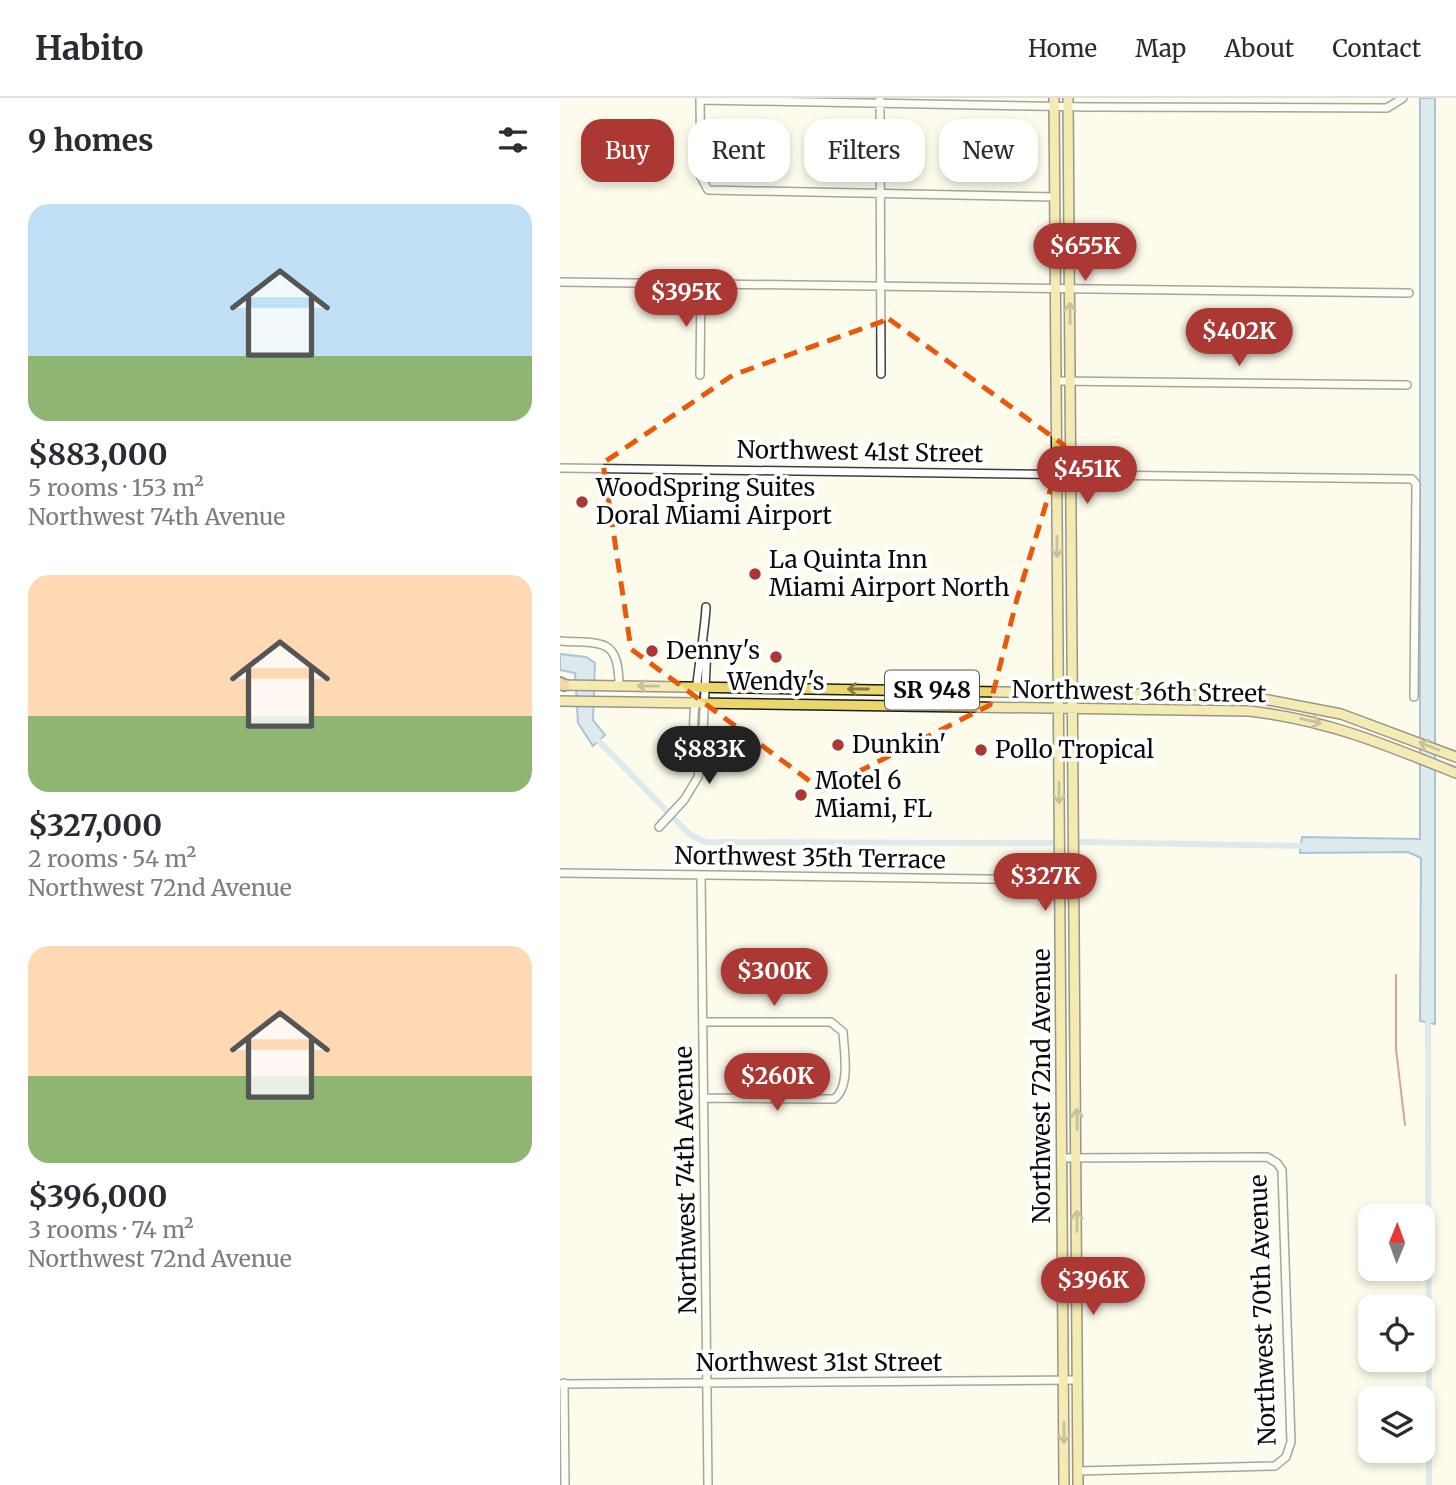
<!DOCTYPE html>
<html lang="en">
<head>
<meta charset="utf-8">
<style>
  body { margin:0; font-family:Merriweather,serif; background:#f2f2f3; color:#2b2b33; height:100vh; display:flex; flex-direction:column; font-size:26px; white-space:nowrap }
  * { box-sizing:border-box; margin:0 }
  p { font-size:23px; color:#7c7c81 }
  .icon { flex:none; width:38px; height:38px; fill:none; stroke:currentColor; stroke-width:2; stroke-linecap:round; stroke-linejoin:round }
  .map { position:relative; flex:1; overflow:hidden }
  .drawer { display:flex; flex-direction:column; background:#fff; width:560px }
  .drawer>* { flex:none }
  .hud { position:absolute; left:21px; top:21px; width:665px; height:63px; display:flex; gap:14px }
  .needle { width:46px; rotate:1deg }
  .controls { position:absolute; left:798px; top:1106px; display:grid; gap:14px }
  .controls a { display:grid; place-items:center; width:77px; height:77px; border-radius:14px; background:#fff; box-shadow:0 4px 10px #0003; font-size:35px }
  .price { position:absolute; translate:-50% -60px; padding:0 16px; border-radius:24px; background:#ab3833; color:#fff; font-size:23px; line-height:46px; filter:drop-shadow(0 2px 4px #0008) }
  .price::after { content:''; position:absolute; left:50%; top:42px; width:21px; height:16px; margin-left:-10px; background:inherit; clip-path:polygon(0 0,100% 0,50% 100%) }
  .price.active { background:#222; color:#fff }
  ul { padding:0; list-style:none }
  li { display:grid; align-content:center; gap:14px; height:371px; padding:0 28px }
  li span { display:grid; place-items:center; height:217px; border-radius:21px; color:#555 }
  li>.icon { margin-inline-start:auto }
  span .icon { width:126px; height:126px; fill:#fffc; stroke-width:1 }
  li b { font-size:30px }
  h2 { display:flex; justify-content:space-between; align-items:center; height:84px; padding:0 28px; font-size:30px }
  .pill { padding:0 24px; border-radius:21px; background:#fff; box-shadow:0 4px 10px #0003; font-size:24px; line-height:63px }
  .pill.active { background:#ab3833; color:#fff }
  header { display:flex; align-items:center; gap:42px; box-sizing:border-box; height:98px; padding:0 35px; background:#fff; border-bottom:2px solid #e1e1e2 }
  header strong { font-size:33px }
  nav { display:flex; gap:38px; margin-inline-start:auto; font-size:24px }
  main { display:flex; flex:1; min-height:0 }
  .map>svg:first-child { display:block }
  .water { fill:#b5d4ef; stroke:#4482bd; stroke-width:2 }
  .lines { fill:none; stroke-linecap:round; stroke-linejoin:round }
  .canal { stroke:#b5d4ef; stroke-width:6 }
  .minor-casing { stroke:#3e3e3e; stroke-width:10 }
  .major-casing { stroke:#1c1c1c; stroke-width:12 }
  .highway-casing { stroke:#1c1c1c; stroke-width:14 }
  .minor { stroke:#fff; stroke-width:7 }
  .major { stroke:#e9d76e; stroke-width:9 }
  .highway { stroke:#e4a962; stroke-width:10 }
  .rail { stroke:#ab3833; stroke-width:2 }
  .oneway { stroke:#857b41 }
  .marked { fill:none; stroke:#e8590c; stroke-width:5; stroke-dasharray:14 9; stroke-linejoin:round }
  .poi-dot { fill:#ab3833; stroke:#fff; stroke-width:2.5 }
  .labels { text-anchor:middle; stroke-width:7; stroke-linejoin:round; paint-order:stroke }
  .shield { fill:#fff; stroke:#545454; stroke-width:2 }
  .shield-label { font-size:23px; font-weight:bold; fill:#0b0b0b }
  .street-label { font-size:24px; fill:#0b0b0b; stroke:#fff }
  .poi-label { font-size:24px; fill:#0b0b0b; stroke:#fff; text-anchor:start }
</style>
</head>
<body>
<header>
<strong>Habito</strong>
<nav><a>Home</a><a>Map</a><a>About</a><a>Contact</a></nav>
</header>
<main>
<section class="drawer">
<h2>9 homes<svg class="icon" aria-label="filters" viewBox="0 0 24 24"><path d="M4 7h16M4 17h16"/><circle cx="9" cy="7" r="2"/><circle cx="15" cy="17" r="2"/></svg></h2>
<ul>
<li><span style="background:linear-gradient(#bfe0f5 70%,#8fb573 0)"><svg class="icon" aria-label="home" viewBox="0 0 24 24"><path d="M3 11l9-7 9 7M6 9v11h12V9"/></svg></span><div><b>$883,000</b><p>5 rooms · 153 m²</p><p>Northwest 74th Avenue</p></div></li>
<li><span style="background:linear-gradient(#ffd9b3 65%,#8fb573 0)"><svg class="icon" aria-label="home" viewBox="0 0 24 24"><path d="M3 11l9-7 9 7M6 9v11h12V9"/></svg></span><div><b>$327,000</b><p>2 rooms · 54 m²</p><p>Northwest 72nd Avenue</p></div></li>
<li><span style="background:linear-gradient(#ffd9b3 60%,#8fb573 0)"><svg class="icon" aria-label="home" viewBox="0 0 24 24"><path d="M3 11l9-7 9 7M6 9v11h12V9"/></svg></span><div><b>$396,000</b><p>3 rooms · 74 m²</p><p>Northwest 72nd Avenue</p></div></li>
</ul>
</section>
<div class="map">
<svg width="896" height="1387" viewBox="0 0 896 1387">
  <rect width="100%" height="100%" fill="#fdfbeb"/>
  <path class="water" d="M860,0H875V926L860,923L861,760L848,754L740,755L742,739L860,741Z
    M0,556L26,559L35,565L33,622L45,637L33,648L18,625L15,575L0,572Z"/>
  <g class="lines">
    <path class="canal" d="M34,638L129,736L145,744L493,745
      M521,744L746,748
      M868,919L869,1387"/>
    <defs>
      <path id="minor" d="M140,0L141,79L148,92L495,99
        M320,1L321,276
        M140,2L528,9L827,10L843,0
        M0,184L849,195
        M140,277L141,186
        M496,283L847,287
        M0,370L852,381L856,386L854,599
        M0,543C41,546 59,538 59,588
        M139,664C124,637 145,543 146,509
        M99,729L124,702L138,679L142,656L147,549L144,546
        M0,775L500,782
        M141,777L148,1387
        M143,924H271L283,934C284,953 291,989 274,1001L144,1000
        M502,1060L707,1059L717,1065L722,1072L731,1344L726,1359L715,1368L518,1373
        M4,1285L5,1387
        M0,1286L518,1282"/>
      <path id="major" d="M494,0L504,1387
        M508,0L518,1387
        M0,587L688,598L781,616L896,659
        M0,603L689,613C767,622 824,646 896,675"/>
      <path id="highway" d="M0,585L4,587"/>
    </defs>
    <use href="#minor" class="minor-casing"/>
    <use href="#major" class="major-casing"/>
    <use href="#highway" class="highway-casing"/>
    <use href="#minor" class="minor"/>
    <use href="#major" class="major"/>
    <use href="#highway" class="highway"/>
    <path class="rail" d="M836,877V951L845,1027"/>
  </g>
  <defs><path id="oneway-shaft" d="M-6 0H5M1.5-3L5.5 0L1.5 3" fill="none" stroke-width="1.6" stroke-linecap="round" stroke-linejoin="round" transform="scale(1.75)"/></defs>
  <g class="oneway">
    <use href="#oneway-shaft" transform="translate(510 215) rotate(-91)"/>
    <use href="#oneway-shaft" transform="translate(497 449) rotate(90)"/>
    <use href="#oneway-shaft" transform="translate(88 588) rotate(-179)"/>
    <use href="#oneway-shaft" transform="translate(298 591) rotate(-180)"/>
    <use href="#oneway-shaft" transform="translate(751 623) rotate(13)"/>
    <use href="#oneway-shaft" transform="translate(869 648) rotate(-158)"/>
    <use href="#oneway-shaft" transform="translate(499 695) rotate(90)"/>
    <use href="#oneway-shaft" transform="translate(517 1021) rotate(-91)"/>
    <use href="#oneway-shaft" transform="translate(517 1123) rotate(-90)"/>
    <use href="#oneway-shaft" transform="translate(504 1335) rotate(90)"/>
  </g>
  <path d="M0 0H896V1387H0ZM329,221L504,347L457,501L430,607L262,692L71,551L43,365L173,277Z" fill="#fdfbeb" fill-opacity=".55" fill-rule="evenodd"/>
  <path class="marked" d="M329,221L504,347L457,501L430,607L262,692L71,551L43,365L173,277Z"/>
  <g class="poi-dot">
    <circle cx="22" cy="404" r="7"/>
    <circle cx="195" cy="476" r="7"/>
    <circle cx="92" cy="553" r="7"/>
    <circle cx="216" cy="559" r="7"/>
    <circle cx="278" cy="647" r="7"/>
    <circle cx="421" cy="652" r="7"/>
    <circle cx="241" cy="697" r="7"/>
  </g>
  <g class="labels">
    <rect class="shield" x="325" y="572.5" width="94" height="39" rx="5"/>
    <g class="shield-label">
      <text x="372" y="600">SR 948</text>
    </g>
    <g class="street-label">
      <text transform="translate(300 354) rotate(1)" y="8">Northwest 41st Street</text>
      <text transform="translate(579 594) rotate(1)" y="8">Northwest 36th Street</text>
      <text transform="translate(250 760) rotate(1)" y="8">Northwest 35th Terrace</text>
      <text transform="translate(482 988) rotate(-90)" y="8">Northwest 72nd Avenue</text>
      <text transform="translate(126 1082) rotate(-91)" y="8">Northwest 74th Avenue</text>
      <text transform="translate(703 1212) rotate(-92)" y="8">Northwest 70th Avenue</text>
      <text x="259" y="1273">Northwest 31st Street</text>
    </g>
    <g class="poi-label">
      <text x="36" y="398">WoodSpring Suites<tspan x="36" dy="28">Doral Miami Airport</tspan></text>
      <text x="209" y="470">La Quinta Inn<tspan x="209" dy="28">Miami Airport North</tspan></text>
      <text x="106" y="561">Denny's</text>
      <text x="216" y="592" text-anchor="middle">Wendy's</text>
      <text x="292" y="655">Dunkin'</text>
      <text x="435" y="660">Pollo Tropical</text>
      <text x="255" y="691">Motel 6<tspan x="255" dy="28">Miami, FL</tspan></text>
    </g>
  </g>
</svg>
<div class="controls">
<a><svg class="needle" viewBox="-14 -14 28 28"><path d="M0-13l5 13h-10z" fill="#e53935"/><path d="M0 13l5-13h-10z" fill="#7c7c81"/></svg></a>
<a><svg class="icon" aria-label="locate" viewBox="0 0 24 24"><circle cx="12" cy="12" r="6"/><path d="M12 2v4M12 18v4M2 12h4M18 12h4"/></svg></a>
<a><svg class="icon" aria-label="layers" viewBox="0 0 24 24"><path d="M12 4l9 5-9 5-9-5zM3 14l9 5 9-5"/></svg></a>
</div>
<b class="price" style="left:525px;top:185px">$655K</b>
<b class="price" style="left:126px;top:231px">$395K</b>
<b class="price" style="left:679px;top:270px">$402K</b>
<b class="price" style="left:527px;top:408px">$451K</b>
<b class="price active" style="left:149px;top:688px">$883K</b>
<b class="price" style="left:485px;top:815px">$327K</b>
<b class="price" style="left:214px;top:910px">$300K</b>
<b class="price" style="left:217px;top:1015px">$260K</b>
<b class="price" style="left:533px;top:1219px">$396K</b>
<div class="hud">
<a class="pill active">Buy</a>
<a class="pill">Rent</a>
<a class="pill">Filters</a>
<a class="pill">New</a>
</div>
</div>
</main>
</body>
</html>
